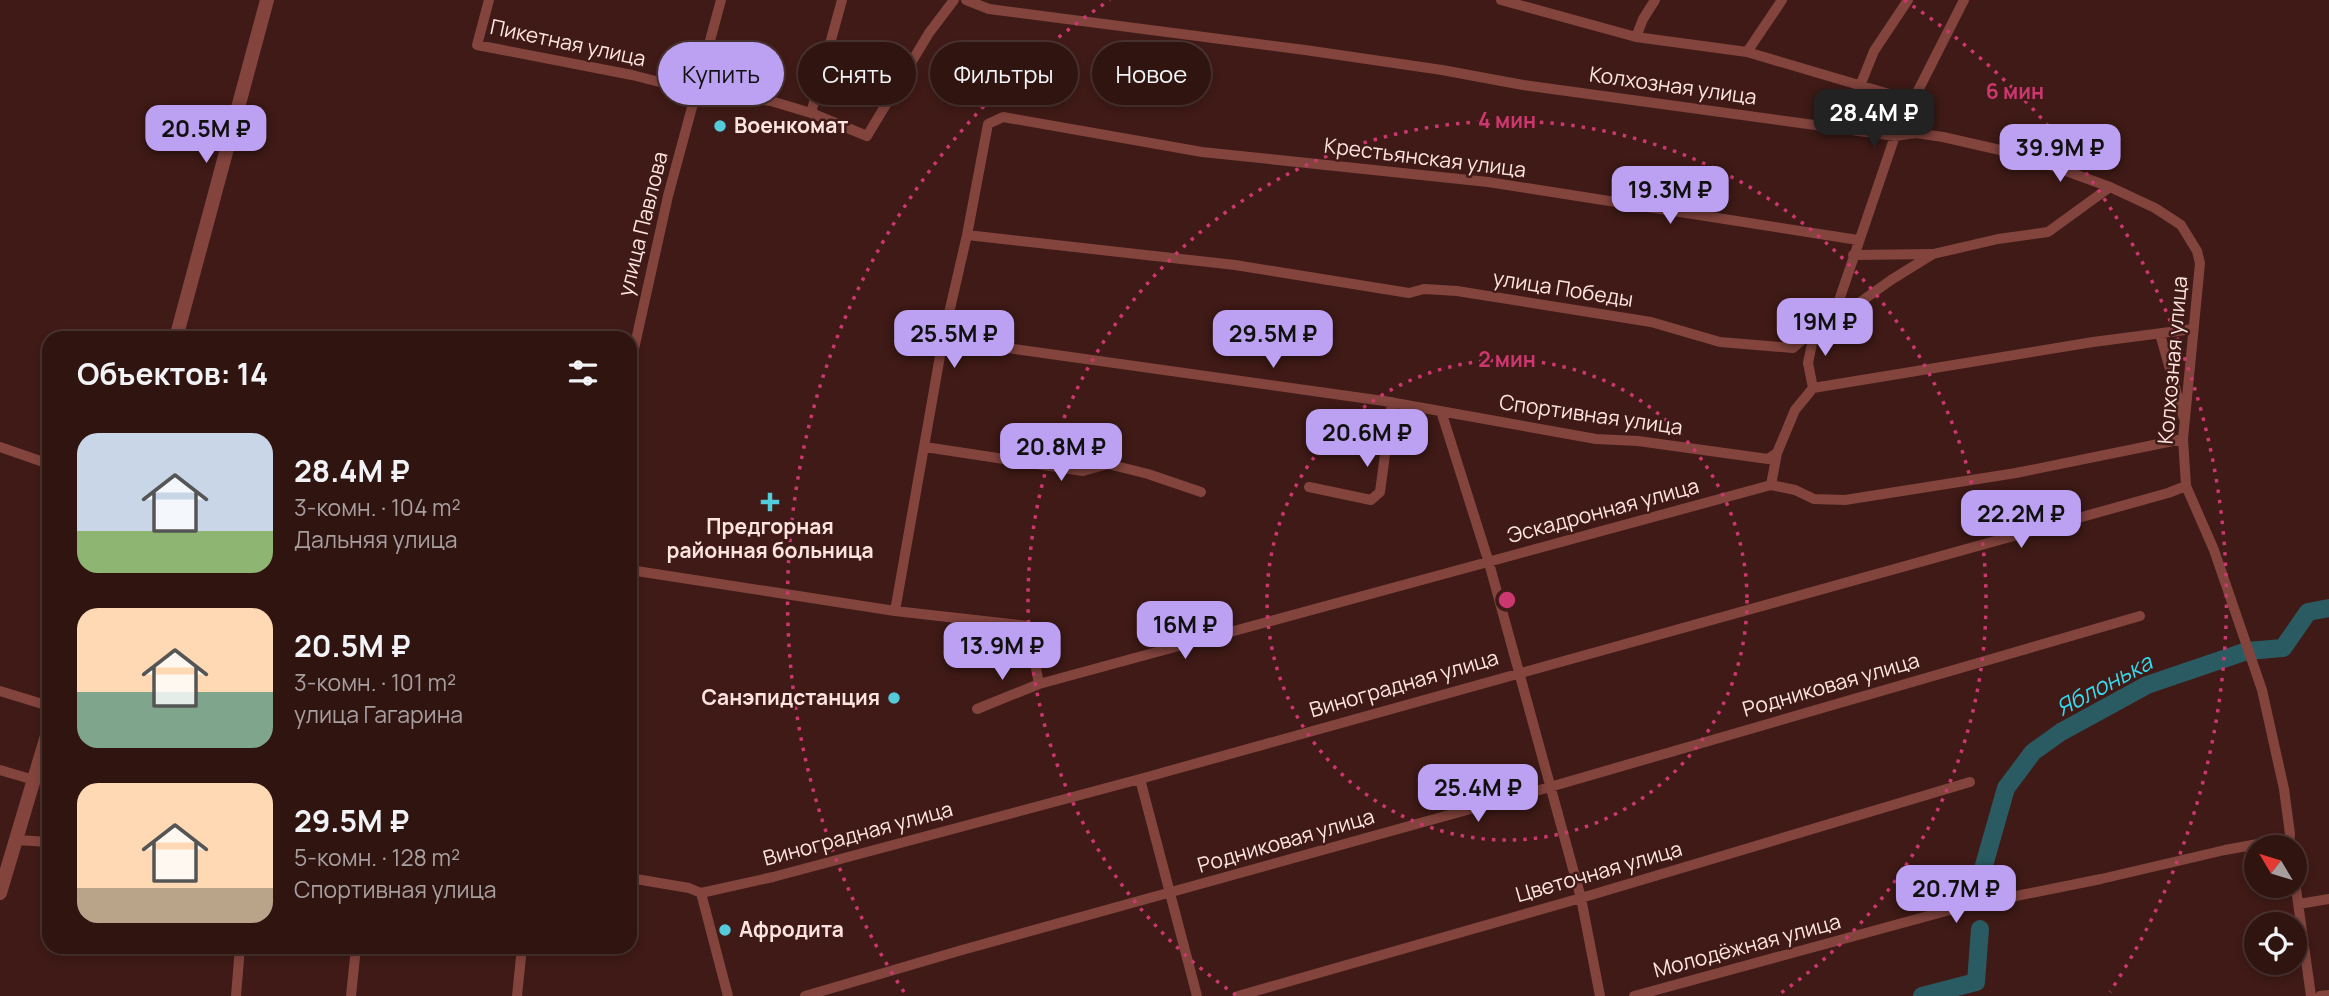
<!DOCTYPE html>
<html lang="ru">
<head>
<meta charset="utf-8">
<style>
  body { margin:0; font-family:Manrope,sans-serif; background:#3b211e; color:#f1f3f6; height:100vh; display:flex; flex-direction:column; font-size:26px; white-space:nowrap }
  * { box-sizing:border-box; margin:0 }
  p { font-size:23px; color:#a79e9f }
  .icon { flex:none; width:38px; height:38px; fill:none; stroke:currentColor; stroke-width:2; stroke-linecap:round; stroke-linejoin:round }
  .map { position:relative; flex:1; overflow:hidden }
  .side { position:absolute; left:42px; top:331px; width:595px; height:623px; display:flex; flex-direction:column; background:#2f1410; border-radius:21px; box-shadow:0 4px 10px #0003,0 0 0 2px #4a3330 }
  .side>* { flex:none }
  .hud { position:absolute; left:658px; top:42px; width:665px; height:63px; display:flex; gap:14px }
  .needle { width:46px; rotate:308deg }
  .tools { position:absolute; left:2244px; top:835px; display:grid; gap:14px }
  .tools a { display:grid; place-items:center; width:63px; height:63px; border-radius:50%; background:#2f1410; box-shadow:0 4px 10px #0003,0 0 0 2px #4a3330; font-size:35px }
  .price { position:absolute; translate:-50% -60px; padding:0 16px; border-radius:14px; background:#bca0f2; color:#111; font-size:23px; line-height:46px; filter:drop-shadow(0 2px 4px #0008) }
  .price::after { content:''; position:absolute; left:50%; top:42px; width:21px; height:16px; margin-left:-10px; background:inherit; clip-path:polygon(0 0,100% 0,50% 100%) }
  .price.current { background:#222; color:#fff }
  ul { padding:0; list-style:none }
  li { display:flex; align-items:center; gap:21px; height:175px; padding:0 35px }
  li span { display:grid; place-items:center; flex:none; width:196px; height:140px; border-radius:21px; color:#555 }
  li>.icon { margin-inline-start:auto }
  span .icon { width:84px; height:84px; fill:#fffc; stroke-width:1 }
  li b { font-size:30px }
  h2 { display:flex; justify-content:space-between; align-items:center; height:84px; padding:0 35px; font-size:30px }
  .pill { padding:0 24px; border-radius:32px; background:#2f1410; box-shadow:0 4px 10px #0003,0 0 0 2px #4a3330; font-size:24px; line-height:63px }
  .pill.current { background:#bca0f2; color:#111 }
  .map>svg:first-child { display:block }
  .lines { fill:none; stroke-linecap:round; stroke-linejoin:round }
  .river { stroke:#2b5b62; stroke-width:18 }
  .minor { stroke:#82443d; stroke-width:10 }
  .tertiary { stroke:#82443d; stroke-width:14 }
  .ring { fill:none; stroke:#cb376f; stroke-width:3.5; stroke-dasharray:3.5 7 }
  .poi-dot { fill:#53cbdb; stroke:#3f1a16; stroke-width:2.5 }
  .labels { text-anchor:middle; stroke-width:5; stroke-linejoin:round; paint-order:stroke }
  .street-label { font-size:21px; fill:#fee4e0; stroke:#3f1a16 }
  .poi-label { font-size:21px; font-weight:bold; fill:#fee4e0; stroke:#3f1a16; text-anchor:start }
  .water-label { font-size:23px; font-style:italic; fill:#35daee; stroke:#3f1a16 }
  .centre { fill:#cb376f; stroke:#3f1a16; stroke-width:3.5 }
  .ring-label { font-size:21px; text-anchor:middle; font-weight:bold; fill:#cb376f; stroke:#3f1a16; stroke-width:5; stroke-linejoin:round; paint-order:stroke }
</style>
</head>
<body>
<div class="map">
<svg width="2329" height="996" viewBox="0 0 2329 996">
  <rect width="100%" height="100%" fill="#3f1a16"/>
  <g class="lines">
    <path class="river" d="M1977,890L2006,788L2033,752L2061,732L2147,685L2247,651L2283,648L2308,612L2329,608
      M1922,996L1976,982L1980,929"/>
    <path class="minor" d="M489,0L477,45L632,75L695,91L771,101L811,113L867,136L929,33L954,0
      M966,0L989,9L1305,50L1442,70L1523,85L1895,136L1916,133L1943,137L2022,155L2110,187L2155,208L2181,225L2197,251L2200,263L2183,439L2186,486L2214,550L2262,690L2284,789L2290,834L2289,847
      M1501,0L1636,37L1747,52L1913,101
      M1636,37L1643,19L1655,0
      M1747,52L1782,0
      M1860,86L1874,51L1908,0
      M811,113L842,0
      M967,235L1235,265L1409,293L1424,289L1457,291L1651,322L1720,342L1793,348L1820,324L1852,308L1891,280L1933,254L1998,239L2048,232L2110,187
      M1853,255L1933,254
      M1833,318L1895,136L1964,0
      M2160,334L2184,419
      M943,339L1384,401L1596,439L1638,441L1768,459L1777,453L1795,410L1813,388L2093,342L2193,329
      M630,367L668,196L721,0
      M1813,388L1808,363L1815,329
      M1441,411L1489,563L1581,898L1600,996
      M0,447L49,464
      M925,447L1083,471L1108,464L1148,474L1201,492
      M1771,485L1777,453
      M1309,487L1371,500L1380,492L1392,402
      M630,570L895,611L1028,626L1039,684L1771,485L1795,490L1814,499L1845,500L2016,473L2183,439
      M895,611L943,339L967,235L988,124L1003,117L1202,152L1488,182L1858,240
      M0,691L49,706
      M977,709L1039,684
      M0,770L34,780
      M1140,779L1197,996
      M16,840L49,842
      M2294,874L2311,996
      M630,878L689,888L701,893L773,877L1140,779L2168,493L2186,486
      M701,893L728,996
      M2299,904L2329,899
      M236,996L240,947
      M351,996L356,947
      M517,996L522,947
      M805,996L962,950L1550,787L2140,616
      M1238,996L1581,898L1970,782
      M1634,996L1961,907L2101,879L2225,850L2258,844L2280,847
      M2320,996L2329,995"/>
    <path class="tertiary" d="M176,338L267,0
      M0,893L49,729"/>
  </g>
  <g class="ring">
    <circle cx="1507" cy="600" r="240"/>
    <path d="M1236 995A479 479 0 1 1 1778 995"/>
    <path d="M904 992A719 719 0 0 1 1110 0M1904 0A719 719 0 0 1 2110 992"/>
  </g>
  <g class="poi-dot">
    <circle cx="720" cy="126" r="7"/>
    <path d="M766.5 491.5h7v7h7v7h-7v7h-7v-7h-7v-7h7z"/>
    <circle cx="894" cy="698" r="7"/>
    <circle cx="725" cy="930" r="7"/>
  </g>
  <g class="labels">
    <g class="street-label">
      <text transform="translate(568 43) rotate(12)" y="7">Пикетная улица</text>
      <text transform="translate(1673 86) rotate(8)" y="7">Колхозная улица</text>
      <text transform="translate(1425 158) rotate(7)" y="7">Крестьянская улица</text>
      <text transform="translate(643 224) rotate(-76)" y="7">улица Павлова</text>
      <text transform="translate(1563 289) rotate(9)" y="7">улица Победы</text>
      <text transform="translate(2173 360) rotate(-85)" y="7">Колхозная улица</text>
      <text transform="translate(1591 415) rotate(8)" y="7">Спортивная улица</text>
      <text transform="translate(1603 511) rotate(-15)" y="7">Эскадронная улица</text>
      <text transform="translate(1404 684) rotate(-16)" y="7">Виноградная улица</text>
      <text transform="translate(1831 685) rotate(-16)" y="7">Родниковая улица</text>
      <text transform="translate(858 834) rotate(-15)" y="7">Виноградная улица</text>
      <text transform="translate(1286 841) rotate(-16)" y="7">Родниковая улица</text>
      <text transform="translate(1599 872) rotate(-16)" y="7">Цветочная улица</text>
      <text transform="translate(1747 946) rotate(-15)" y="7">Молодёжная улица</text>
    </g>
    <g class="poi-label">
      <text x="734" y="133">Военкомат</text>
      <text x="770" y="534" text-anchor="middle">Предгорная<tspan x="770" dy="24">районная больница</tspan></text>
      <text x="880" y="705" text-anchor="end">Санэпидстанция</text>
      <text x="739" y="937">Афродита</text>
    </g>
    <g class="water-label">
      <text transform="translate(2104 685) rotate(-28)" y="8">Яблонька</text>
    </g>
  </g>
  <circle cx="1507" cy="600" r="10" class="centre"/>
  <g class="ring-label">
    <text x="2015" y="99">6 мин</text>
    <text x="1507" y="128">4 мин</text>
    <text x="1507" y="367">2 мин</text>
  </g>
</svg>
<div class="tools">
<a><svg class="needle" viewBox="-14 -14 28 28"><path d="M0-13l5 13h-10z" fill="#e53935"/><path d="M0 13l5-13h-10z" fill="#a79e9f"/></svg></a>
<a><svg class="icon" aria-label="locate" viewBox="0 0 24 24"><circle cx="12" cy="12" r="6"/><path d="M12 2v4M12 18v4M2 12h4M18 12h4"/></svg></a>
</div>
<b class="price current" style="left:1874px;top:149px">28.4M ₽</b>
<b class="price" style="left:206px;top:165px">20.5M ₽</b>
<b class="price" style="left:2060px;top:184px">39.9M ₽</b>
<b class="price" style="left:1670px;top:226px">19.3M ₽</b>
<b class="price" style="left:1825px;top:358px">19M ₽</b>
<b class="price" style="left:954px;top:370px">25.5M ₽</b>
<b class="price" style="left:1273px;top:370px">29.5M ₽</b>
<b class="price" style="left:1367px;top:469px">20.6M ₽</b>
<b class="price" style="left:1061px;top:483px">20.8M ₽</b>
<b class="price" style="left:2021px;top:550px">22.2M ₽</b>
<b class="price" style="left:1185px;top:661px">16M ₽</b>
<b class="price" style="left:1002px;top:682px">13.9M ₽</b>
<b class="price" style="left:1478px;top:824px">25.4M ₽</b>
<b class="price" style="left:1956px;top:925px">20.7M ₽</b>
<div class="hud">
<a class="pill current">Купить</a>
<a class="pill">Снять</a>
<a class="pill">Фильтры</a>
<a class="pill">Новое</a>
</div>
<section class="side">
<h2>Объектов: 14<svg class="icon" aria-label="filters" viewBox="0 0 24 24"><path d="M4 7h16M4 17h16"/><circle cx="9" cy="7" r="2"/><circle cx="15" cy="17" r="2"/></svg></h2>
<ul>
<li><span style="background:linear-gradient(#c9d6e8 70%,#8fb573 0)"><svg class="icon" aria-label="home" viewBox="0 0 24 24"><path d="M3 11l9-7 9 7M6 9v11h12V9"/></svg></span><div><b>28.4M ₽</b><p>3-комн. · 104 m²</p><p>Дальняя улица</p></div></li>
<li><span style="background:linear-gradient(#ffd9b3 60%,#7fa58c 0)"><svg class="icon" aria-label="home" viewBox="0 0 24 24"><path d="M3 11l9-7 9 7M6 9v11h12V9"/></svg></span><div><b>20.5M ₽</b><p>3-комн. · 101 m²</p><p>улица Гагарина</p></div></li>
<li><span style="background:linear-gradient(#ffd9b3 75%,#b9a48a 0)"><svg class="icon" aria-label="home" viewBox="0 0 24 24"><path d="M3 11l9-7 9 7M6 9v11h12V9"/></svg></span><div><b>29.5M ₽</b><p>5-комн. · 128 m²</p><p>Спортивная улица</p></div></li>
</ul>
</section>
</div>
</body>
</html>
